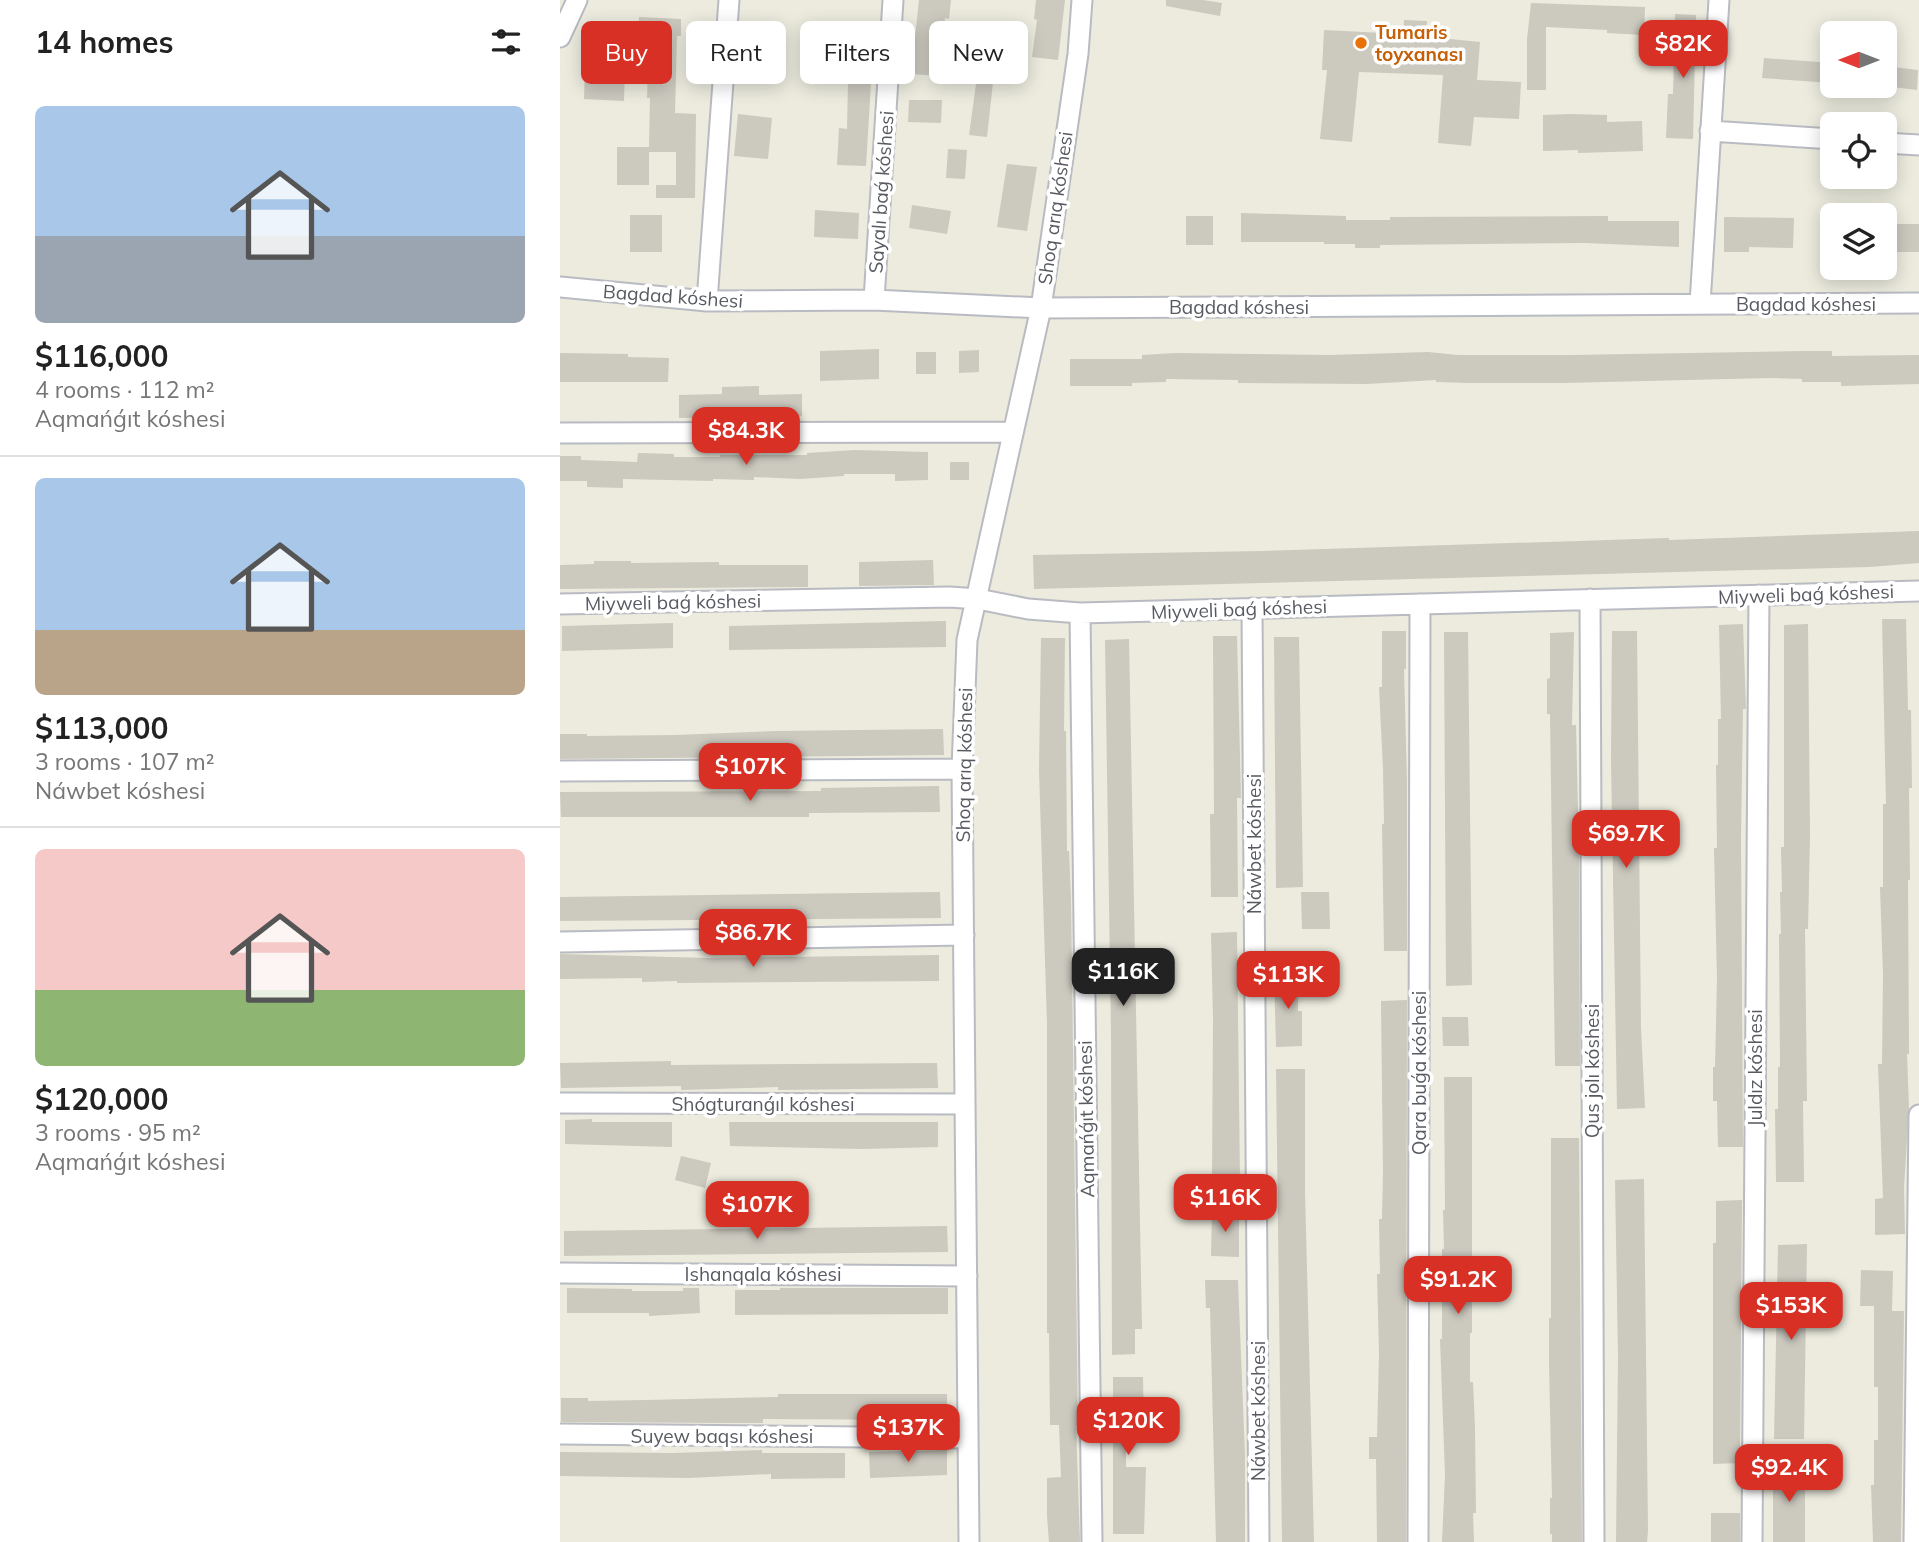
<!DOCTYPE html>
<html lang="en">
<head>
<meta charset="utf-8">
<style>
  body { margin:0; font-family:Mulish,sans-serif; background:#f6f6f6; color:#222; height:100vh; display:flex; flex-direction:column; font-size:26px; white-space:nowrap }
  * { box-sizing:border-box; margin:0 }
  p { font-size:23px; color:#767676 }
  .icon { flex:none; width:38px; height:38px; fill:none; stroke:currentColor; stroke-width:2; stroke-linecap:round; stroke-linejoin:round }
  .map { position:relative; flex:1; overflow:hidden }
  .panel { display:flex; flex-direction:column; background:#fff; width:560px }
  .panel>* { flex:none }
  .hud { position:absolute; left:21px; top:21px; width:665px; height:63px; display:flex; gap:14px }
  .needle { width:46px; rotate:270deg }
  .buttons { position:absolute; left:1260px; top:21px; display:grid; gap:14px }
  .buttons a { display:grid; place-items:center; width:77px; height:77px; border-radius:10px; background:#fff; box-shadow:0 4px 18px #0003; font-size:35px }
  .price { position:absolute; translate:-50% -60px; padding:0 16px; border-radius:14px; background:#d93025; color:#fff; font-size:23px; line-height:46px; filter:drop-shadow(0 2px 4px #0008) }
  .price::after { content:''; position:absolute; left:50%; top:42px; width:21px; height:16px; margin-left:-10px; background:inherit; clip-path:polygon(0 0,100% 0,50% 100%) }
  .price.active { background:#222; color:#fff }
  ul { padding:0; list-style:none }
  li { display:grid; align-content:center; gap:14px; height:371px; padding:0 35px }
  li+li { border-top:2px solid #e0e0e0 }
  li span { display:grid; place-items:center; height:217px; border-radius:10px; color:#555 }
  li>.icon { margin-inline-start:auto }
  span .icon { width:126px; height:126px; fill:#fffc; stroke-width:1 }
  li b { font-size:30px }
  h2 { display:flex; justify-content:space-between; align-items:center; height:84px; padding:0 35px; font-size:30px }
  .tag { padding:0 24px; border-radius:10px; background:#fff; box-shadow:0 4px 18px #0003; font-size:24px; line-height:63px }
  .tag.active { background:#d93025; color:#fff }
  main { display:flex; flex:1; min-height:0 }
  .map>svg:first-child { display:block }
  .building { fill:#ccc9bf }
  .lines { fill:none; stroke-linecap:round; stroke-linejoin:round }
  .minor-casing { stroke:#b9bbc2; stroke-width:23 }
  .minor { stroke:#fff; stroke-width:19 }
  .food-dot { fill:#e8710a; stroke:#fff; stroke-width:2.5 }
  .labels { text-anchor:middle; stroke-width:7; stroke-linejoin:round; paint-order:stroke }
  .food-label { font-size:19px; font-weight:bold; fill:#c56008; stroke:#fff; text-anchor:start }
  .street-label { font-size:19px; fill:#575a61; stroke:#fff }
</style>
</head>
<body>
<main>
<section class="panel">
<h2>14 homes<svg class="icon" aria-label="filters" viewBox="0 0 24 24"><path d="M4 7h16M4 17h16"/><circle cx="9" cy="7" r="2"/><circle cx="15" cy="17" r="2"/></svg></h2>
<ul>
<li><span style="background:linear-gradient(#a9c7e8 60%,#9aa5b1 0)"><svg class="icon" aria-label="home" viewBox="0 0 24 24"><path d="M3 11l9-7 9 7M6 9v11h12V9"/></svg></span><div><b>$116,000</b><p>4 rooms · 112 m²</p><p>Aqmańǵıt kóshesi</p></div></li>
<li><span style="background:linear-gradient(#a9c7e8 70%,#b9a48a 0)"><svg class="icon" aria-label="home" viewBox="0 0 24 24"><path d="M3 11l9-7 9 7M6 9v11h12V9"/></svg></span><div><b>$113,000</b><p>3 rooms · 107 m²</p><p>Náwbet kóshesi</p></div></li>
<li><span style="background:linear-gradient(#f6c9c9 65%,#8fb573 0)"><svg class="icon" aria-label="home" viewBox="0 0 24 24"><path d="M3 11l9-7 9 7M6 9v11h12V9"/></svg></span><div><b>$120,000</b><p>3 rooms · 95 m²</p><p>Aqmańǵıt kóshesi</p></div></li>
</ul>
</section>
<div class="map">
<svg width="1359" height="1542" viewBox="0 0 1359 1542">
  <rect width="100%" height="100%" fill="#ecebde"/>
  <path class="building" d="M359,0H391L389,19L385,18L380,76L351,74Z
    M476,0H505L498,60L472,57L477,20L474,19Z
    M606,0H643L662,3L660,16L606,6Z
    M971,3L1085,7L1084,35L1047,33V30L986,27V90H967V39Z
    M1115,14L1136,15L1133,139L1106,138L1108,94H1113Z
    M79,17L121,19V36H117L115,113L136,114L135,198H96V185H116V152H89V185H57V147H89L90,98H87L89,35L78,34Z
    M844,20L867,21L866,35H870V37L920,42L917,80L961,82L959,119L914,117L911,146L878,143L883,75L799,72L792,142L760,139L767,70H762L764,30L843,34Z
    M1204,58L1272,63L1271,83L1202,78Z
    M419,62L435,64L427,137L409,135Z
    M25,65L65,67L64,101L24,99Z
    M1333,67L1358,70L1357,90L1332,87Z
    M288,83H311L306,166L277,165L279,128L287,129Z
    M349,100H382L381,123L348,122Z
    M178,114L212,118L208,159L174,156Z
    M1010,114L1047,115V122L1082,121L1083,151L1018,153V150L983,151V115Z
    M388,149L407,150L405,179L386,178Z
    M447,164L477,167L467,231L437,227Z
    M352,205L391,211L387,234L349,228Z
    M255,210L299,213L298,239L254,237Z
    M681,213L786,216V220H830V217L1048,216V221H1119V247L1025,243L820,245V248H795V244H764V242H681Z
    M70,215H102V252H70Z
    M626,216H653V245H626Z
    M1164,217L1234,218L1233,248L1189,247V252H1164Z
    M1336,224H1359V252H1336Z
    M319,349V379L260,381V351Z
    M419,350V372L399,373V351Z
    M1242,351H1272V356L1359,355V384L1281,386V382H1242V379L1209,378L1004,383H907L876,382V380L807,384L678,383V380L606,379V382L572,383V386H510V359H582V355L615,353L770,355L868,352L898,355H1012Z
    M356,352H376V374H356Z
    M0,353L68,354V357L109,358L108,382H0Z
    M199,386V395L242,394V416L119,418V395L162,394V387Z
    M295,450L368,452V480L335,481V474H284V476L240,479L194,477V480L153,479V481L63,479V488L27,487V481H0V456H21V460L77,462L78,453L114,454V457H160V455H247V453Z
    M390,462H409V480H390Z
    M1359,531V563L1310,567L474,589L473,555L702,551L1109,538V540Z
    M373,560L374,585L299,586V562Z
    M34,561H71V563L159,562V565H248V587L0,589V565L34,564Z
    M1322,619H1346L1348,710H1351L1352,788H1349L1350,880H1348L1349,1054H1347L1349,1108L1344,1187L1345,1234L1315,1235V1199L1323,1198L1318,1064H1322L1323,975L1320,887H1323V804H1326Z
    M386,621V647L169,650V626Z
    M113,623V648L2,651V626Z
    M1183,624L1186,709H1183L1181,838L1183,1147H1158L1157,1101H1153V1067H1155L1157,979L1154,848H1157L1156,765H1158V719H1161L1159,625Z
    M1248,624L1250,836L1248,929H1245L1247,1101H1243L1244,1182H1216L1215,1109H1218V1067H1220L1219,934H1221L1220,892H1222L1221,847H1224V625Z
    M822,631H846V669H844L847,781V951H824L822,824H824L823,769L819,687H822Z
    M1052,631H1077L1081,1028L1085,1108L1057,1109L1051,761Z
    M884,632H908L912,985L886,986Z
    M1014,632L1012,725H1016L1019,854L1020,1066H995L990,714H987V679L990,678V633Z
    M653,636H677L681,798H677L678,897H651L650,814H654Z
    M714,637H739L743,887L716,888Z
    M481,638H505L504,731H506L507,851H509L511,899L518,1425H516L520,1542H489L487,1516V1478L501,1477L499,1425H490L489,1333H487V1024L479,770Z
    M569,639L582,1329H575V1354L552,1355L551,1034L545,640Z
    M383,729L384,755L0,759V734H27V736L115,735L218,731Z
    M379,786L380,812L249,813V817H1L0,792L261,791V788Z
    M380,892L381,918L0,921V897Z
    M741,892H769L770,929H742Z
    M677,932L680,1182L652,1183L653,1018L651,933Z
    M0,954L148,958L379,955V981L117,983V981L82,982V978L0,979Z
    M714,974H738V1011H742V1046L716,1047Z
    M847,1000L846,1542H817L816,1459H809V1437H817L819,1354L817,1274H820L819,1219H822L823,1172L821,1001Z
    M882,1017H908L909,1046H883Z
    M111,1061V1065L377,1063L378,1088L218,1090V1087L121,1090V1086L1,1088L0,1063Z
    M716,1069H745V1191L754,1542H722Z
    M884,1077H912V1333H910V1382H913L915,1428L916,1513H913L914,1542H882L885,1475L880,1339H882V1249H884L883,1210H885Z
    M32,1119V1122H112V1147L5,1144V1120Z
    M169,1122H378V1147L302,1149L170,1146Z
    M991,1138H1019L1022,1542H992V1534H990V1498H992L989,1364V1318H991Z
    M121,1156L151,1163L145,1188L115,1180Z
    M1084,1179L1088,1531L1087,1542H1056L1058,1357L1055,1180Z
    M1182,1200L1180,1463L1153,1464V1243H1156V1201Z
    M652,1212H679V1257L651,1256Z
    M387,1226L388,1252L4,1256V1231Z
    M1247,1244L1244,1439H1214L1218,1245Z
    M1301,1270L1333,1271L1332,1311H1344L1341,1542H1313L1311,1485H1314V1440H1318V1387H1314V1306H1300Z
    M645,1280H678L685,1456V1542H656L650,1308H646Z
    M7,1288L72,1289V1291H123V1288H139L140,1313L89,1316V1313H7Z
    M220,1288H388V1314L175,1315V1290H220Z
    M553,1377H583L584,1433H566V1467H586L584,1534H553Z
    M218,1394H387V1420L203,1419V1423H166L1,1422V1398H28V1401L86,1400L218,1397Z
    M202,1450V1453H285V1478L211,1479V1474L129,1478L0,1476V1452L113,1453Z
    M387,1450V1475L310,1478L309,1452Z
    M1213,1466H1245V1542H1213Z
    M1151,1513H1180V1542H1151Z"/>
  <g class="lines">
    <defs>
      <path id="minor" d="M0,37L17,0
        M1150,131L1272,139
        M1325,143L1359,145
        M0,287L147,301L314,300L481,308L1359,303
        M314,300L333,0
        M147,301L169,0
        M1140,304L1159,0
        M0,433L452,432
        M1030,599L1034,1542
        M0,604L390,597L418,599L468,609L520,613L1359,591
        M692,608L699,1542
        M520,613L532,1542
        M0,771L402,769
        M0,942L404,935
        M0,1103L405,1104
        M0,1273L407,1276
        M0,1434L408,1438
        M409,1542L402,769L407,640L481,308L518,54L522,0
        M858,1542L860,604
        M1192,1542L1199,595
        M1354,1542L1359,1115"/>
    </defs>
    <use href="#minor" class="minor-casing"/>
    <use href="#minor" class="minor"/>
  </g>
  <circle class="food-dot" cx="801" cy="43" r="7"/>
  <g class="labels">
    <g class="food-label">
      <text x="815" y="39">Tumaris<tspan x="815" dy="22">toyxanası</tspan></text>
    </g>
    <g class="street-label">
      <text transform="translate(321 192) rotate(-86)" y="7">Sayalı baǵ kóshesi</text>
      <text transform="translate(495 208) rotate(-82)" y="7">Shoq arıq kóshesi</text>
      <text transform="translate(113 296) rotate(4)" y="7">Bagdad kóshesi</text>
      <text x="1246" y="311">Bagdad kóshesi</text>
      <text x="679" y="314">Bagdad kóshesi</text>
      <text transform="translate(1246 594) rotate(-2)" y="7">Miyweli baǵ kóshesi</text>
      <text transform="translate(113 602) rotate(-1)" y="7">Miyweli baǵ kóshesi</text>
      <text transform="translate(679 609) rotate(-2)" y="7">Miyweli baǵ kóshesi</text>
      <text transform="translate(404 765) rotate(-89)" y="7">Shoq arıq kóshesi</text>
      <text transform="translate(694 844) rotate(-90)" y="7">Náwbet kóshesi</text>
      <text transform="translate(1195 1068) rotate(-90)" y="7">Juldız kóshesi</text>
      <text transform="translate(1032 1071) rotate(-90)" y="7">Qus jolı kóshesi</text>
      <text transform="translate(859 1073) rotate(-90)" y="7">Qara buǵa kóshesi</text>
      <text x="203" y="1111">Shógturanǵıl kóshesi</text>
      <text transform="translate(526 1119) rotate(-91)" y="7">Aqmańǵıt kóshesi</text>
      <text x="203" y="1281">Ishanqala kóshesi</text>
      <text transform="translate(698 1411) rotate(-90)" y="7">Náwbet kóshesi</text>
      <text x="162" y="1443">Suyew baqsı kóshesi</text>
    </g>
  </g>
</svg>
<div class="buttons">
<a><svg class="needle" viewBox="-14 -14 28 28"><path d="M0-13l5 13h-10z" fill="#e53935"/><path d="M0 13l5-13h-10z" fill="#767676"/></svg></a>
<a><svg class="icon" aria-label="locate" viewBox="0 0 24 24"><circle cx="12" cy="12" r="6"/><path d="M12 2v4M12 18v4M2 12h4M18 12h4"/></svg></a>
<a><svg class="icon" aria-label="layers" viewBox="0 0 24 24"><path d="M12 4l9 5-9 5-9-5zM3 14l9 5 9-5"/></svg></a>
</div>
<b class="price" style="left:1123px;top:80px">$82K</b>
<b class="price" style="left:186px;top:467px">$84.3K</b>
<b class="price" style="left:190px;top:803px">$107K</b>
<b class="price" style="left:1066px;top:870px">$69.7K</b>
<b class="price" style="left:193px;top:969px">$86.7K</b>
<b class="price active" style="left:563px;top:1008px">$116K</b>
<b class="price" style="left:728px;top:1011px">$113K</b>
<b class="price" style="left:665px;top:1234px">$116K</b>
<b class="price" style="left:197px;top:1241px">$107K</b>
<b class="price" style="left:898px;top:1316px">$91.2K</b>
<b class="price" style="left:1231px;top:1342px">$153K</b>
<b class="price" style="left:568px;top:1457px">$120K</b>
<b class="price" style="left:348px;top:1464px">$137K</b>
<b class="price" style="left:1229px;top:1504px">$92.4K</b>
<div class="hud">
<a class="tag active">Buy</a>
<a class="tag">Rent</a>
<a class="tag">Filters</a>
<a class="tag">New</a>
</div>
</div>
</main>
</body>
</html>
